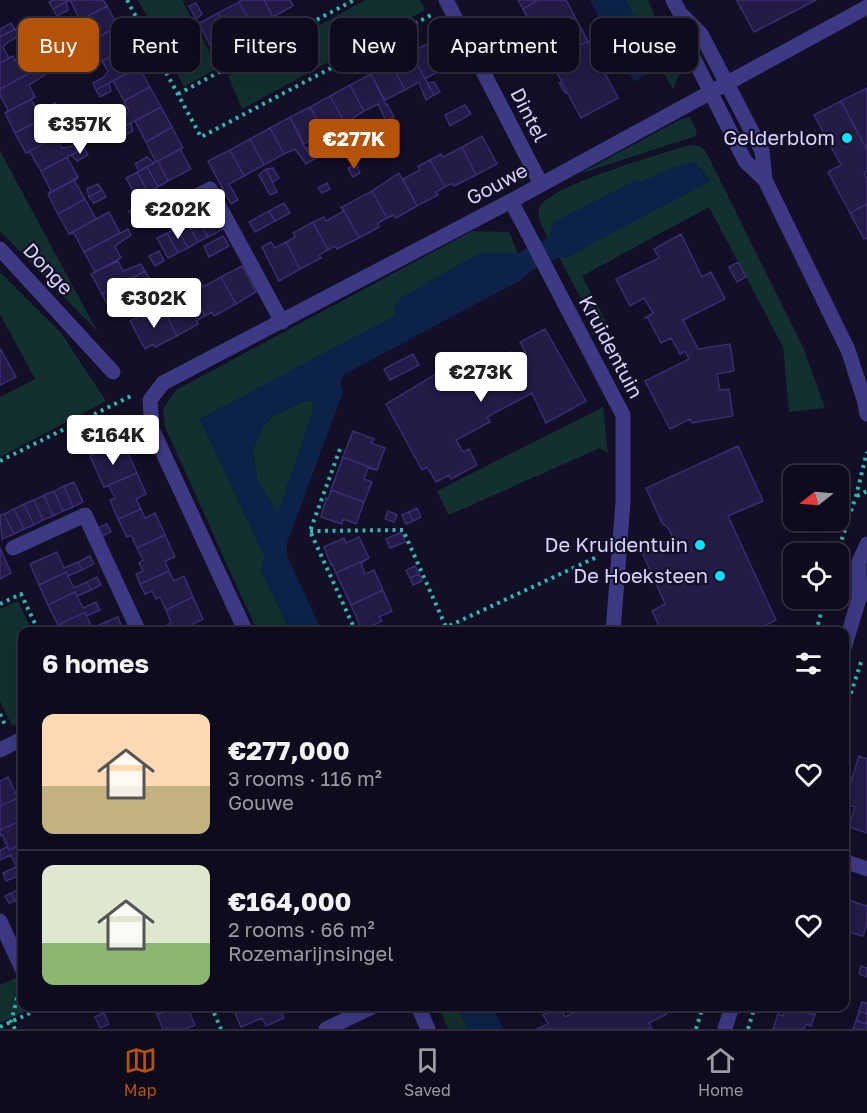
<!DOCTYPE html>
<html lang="en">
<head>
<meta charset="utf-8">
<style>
  body { margin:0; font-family:"Golos Text",sans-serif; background:#1c1929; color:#f1f3f6; height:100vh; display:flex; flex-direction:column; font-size:22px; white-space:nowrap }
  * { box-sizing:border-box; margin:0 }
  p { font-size:20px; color:#9b9ba3 }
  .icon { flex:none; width:33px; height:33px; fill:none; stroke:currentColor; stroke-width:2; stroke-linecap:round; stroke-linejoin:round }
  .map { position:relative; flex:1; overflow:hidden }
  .panel { position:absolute; left:18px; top:627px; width:831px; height:384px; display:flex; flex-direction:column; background:#0e0b1c; border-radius:12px; box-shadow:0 6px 24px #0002,0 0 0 2px #2e2b3b }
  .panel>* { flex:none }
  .banner { position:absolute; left:18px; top:18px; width:831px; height:54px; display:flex; gap:12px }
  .needle { width:39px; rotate:253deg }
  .fabs { position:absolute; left:783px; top:465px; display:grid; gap:12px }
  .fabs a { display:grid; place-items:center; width:66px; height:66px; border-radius:12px; background:#0e0b1c; box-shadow:0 6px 24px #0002,0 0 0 2px #2e2b3b; font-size:30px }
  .price { position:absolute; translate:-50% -51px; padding:0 14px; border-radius:6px; background:#fff; color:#222; font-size:20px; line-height:39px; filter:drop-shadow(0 2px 3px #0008) }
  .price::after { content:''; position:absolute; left:50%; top:36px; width:18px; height:14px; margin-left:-9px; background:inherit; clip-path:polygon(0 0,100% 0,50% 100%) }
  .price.current { background:#b45309; color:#fff }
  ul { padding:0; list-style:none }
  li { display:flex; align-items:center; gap:18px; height:150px; padding:0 24px }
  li+li { border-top:2px solid #2e2b3b }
  li span { display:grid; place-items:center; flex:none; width:168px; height:120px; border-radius:12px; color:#555 }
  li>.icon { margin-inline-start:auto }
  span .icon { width:72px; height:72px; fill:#fffc; stroke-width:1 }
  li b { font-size:26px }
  h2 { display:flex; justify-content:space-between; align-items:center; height:72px; padding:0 24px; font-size:26px }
  .chip { padding:0 21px; border-radius:12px; background:#0e0b1c; box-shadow:0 6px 24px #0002,0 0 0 2px #2e2b3b; font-size:21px; line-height:54px }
  .chip.current { background:#b45309; color:#fff }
  .dock { display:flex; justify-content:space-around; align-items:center; height:84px; border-top:2px solid #2e2b3b; background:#0e0b1c; font-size:16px; color:#9b9ba3 }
  .dock a { display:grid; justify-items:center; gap:3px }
  .dock .current { color:#b45309 }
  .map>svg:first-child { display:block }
  .green { fill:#12302f }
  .water { fill:#0c2248; fill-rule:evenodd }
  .building { fill:#241b47; stroke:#3b2d73; stroke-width:1.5 }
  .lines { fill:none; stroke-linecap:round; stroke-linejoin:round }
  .path { stroke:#2fb8b0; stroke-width:4; stroke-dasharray:3 4.5; stroke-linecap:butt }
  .minor { stroke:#3d3a85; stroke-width:15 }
  .poi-dot { fill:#00e5ff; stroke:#130f26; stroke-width:2 }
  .labels { text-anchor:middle; stroke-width:4.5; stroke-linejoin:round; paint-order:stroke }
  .street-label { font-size:20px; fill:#d9d4ff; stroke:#130f26 }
  .poi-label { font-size:20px; fill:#d9d4ff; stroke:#130f26; text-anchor:end }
</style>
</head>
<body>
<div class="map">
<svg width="867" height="1029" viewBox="0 0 867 1029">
  <rect width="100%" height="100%" fill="#130f26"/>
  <path class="green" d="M138,0H182L218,68L184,87Z
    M365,0H420L425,10L242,109L228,76Z
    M625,0H648L679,74L673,90Z
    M690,117L697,132L696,136L579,174L681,119Z
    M689,145L699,146L705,150L803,347L825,408L789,412L783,347L709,207L582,276L605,320L595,325L559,257L569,256L710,180L695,162C642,176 595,209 548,238C543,228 535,218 540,207C550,185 662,154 689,145Z
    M0,151L97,331L0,231Z
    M472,231L509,232L518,254L480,253L398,300L395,316L200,419L265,557L261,570L291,631H257L165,427L163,409L176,390Z
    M0,272L61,333L106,401L0,457V397L35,379L0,314Z
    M306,400L312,401L314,407L278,514L257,480L253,448L263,427L272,416Z
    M603,407L608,453L600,448L449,515L437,491Z
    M18,601L32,631L22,632V721L12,726L0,701V609Z
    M22,975V1006L35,1007L0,1023V985Z
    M439,1007H458L468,1029H448Z"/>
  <path class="water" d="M590,0H625L661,65L634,82Z
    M695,162L710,181L569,256C552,258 533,268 521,280L343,375L340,384L343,392L287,543V556L322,631H291L261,570L265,557L200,419L394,316L397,300L480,253H518L548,238L554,222L636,180L641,182L669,169ZM306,400L312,402L314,407L278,513L257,480L253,448L263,427L272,416Z
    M458,1007H493L503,1029H468Z"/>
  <path class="building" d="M53,0H70L53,9L49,2Z
    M69,0L66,2L68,10L57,16L53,9Z
    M70,0H103L107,6L80,20Z
    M241,0H264L273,17L253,28L239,2Z
    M264,0H290L293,6L273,17Z
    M518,0H538L523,9Z
    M518,0H566L618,98L581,118Z
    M538,0H566L588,41L550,61L539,40L537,41L531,31L534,29L523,9Z
    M739,0H816L754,32L737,1Z
    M239,2L253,28L232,39L218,13Z
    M196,3L202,14L196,19L189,6Z
    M107,6L118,26L91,41L80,20Z
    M218,13L232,39L212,49L199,23Z
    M11,23L15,29L0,37V29Z
    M118,26L128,47L102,61L91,41Z
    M15,29L19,36L8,42L3,47L9,58L13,56L0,63V37Z
    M82,36L88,42L74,49L71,43Z
    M588,41L618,98L581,118L567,92L565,93L559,83L562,82L550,61Z
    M88,42L89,51L78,57L74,49Z
    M431,42L445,68L425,79L411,52Z
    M128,47L139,67L96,90L93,83L104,77L108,71L102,61Z
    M411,52L434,95L426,100L419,82L405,90L391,63Z
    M13,56L19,67L25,64L26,66L37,61L41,67L0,89V63Z
    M391,63L405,90L385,100L371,74Z
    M41,67L45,75L29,85L35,97L5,113L8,110L0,95V89Z
    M139,67L150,87L124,101L113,81Z
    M371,74L386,105L387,104L394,117L386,121L378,104L364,111L350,85Z
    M434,82L440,92L434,95L427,83Z
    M109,83L111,91L100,97L96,90Z
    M350,85L364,111L353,118L354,124L359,135L354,139L330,96Z
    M150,87L161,107L118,130L114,123L125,117L129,111L124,101Z
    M867,88V150L841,101Z
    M330,96L354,139L346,143L340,132L334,127L324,133L310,107Z
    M35,97L31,100L37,110L44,109L55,103L58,110L15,133L5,113Z
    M841,101L867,150V171L864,173L867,179V204L850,213L828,172L841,165L814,115Z
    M465,105L471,114L450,126L445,115Z
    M161,107L172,127L146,142L135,121Z
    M310,107L324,133L304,144L290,117Z
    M58,110L62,117L51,123L45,117Z
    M290,117L305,148L313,160L306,164L295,149L284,154L270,128Z
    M42,119L52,139L56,137L26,153L15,133Z
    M131,123L133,131L122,137L118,130Z
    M172,127L183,148L156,162L146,142Z
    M270,128L284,154L264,165L250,139Z
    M482,136L497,164L476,175L462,147Z
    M56,137L62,148L69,147L81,141L84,148L41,171L30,152L26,153Z
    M250,139L264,165L244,176L230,150Z
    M313,146L319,157L313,160L306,148Z
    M462,147L476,175L454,186L452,183L445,187L430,160L441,154L443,157Z
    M84,148L88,155L77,161L71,155Z
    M180,149L191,169L168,181L158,161Z
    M230,150L244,176L229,184L238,200L231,204L208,161Z
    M67,157L78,177L48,194L51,191L41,171Z
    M147,157L154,163L139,171L135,164Z
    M430,160L445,187L436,192L438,195L417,206L403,179L420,170L418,166Z
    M158,161L168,181L158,187L147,167Z
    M356,164L360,173L353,177L348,168Z
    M147,167L158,187L148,192L137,172Z
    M273,168L279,178L273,182L266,169Z
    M266,169L277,192L270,195L259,175Z
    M137,172L148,192L137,198L126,178Z
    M399,173L417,206L396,218L394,215L387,218L372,191Z
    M78,178L74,180L85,199L58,214L48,194Z
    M327,183L330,189L322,193L318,188Z
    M98,184L102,190L89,197L87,189Z
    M102,190L106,197L94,203L89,197Z
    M372,191L387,218L378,223L379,227L359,238L342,207Z
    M85,199L96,219L109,212L69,234L58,214Z
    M284,203L290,213L275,221L269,211Z
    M867,204V238L864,239L850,213Z
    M139,205L144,215L134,221L129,211Z
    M341,207H342L359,238L337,249L335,246L328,250L313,222L324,217L326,221L344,211Z
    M219,210L227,227L208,237L199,221Z
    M269,211L275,221L255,232L249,222Z
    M109,212L120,233L84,252L74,233L69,234Z
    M197,217L208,237L198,242L187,222Z
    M187,222L198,242L188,248L177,228Z
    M313,222L328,250L319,255L321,258L300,269L286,242L295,237L293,233Z
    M177,228L188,248L178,253L167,233Z
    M128,229L131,235L115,246L121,258L95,272L84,252Z
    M167,233L178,253L168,258L157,238Z
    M681,234L702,277L711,272L725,299L683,320L698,349L730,344L734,371L717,374L720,390L729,389L733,416L692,423L690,419L670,429L645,381L689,359L685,351L680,354L671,338L661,343L648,318H645L653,313L644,298L630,306L616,279L659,258L654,249Z
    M223,236L229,246L209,257L204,246Z
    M271,242L275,248L286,242L300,269L279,281L262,247Z
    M159,251L164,261L155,266L149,256Z
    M118,261L123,271L141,264L145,271L102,294L91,274Z
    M738,262L746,277L737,282L729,267Z
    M242,266L256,292L236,304L221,277Z
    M145,271L149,278L138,284L132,278Z
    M221,277L236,304L214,316L212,312L205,316L190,289L201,283L203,287Z
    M128,280L139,301L113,315L102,294Z
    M190,289L205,316L196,321L198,324L177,336L163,308L180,299L178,295Z
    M163,308L177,336L155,347L153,344L145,349L130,321L141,315L144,319Z
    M545,329L586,401L546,423L532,393L487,417L490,422L456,440L463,452L469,449L477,465L451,479L449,475L436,482L427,467L422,470L386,404L436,374L444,388L470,371L471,373L511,352L514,358L526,353L520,342Z
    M0,348L16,377L0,385Z
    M413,354L419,365L390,380L384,369Z
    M353,431L374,439L371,443L385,448L377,470L343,457Z
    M108,437L111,446L90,455L94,453L91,445Z
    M111,446L116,456L127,451L137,473L104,487L90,456Z
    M738,446L763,501L728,516L776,620L752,632H662L652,611L665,604L642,552L673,538L669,529L662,523L646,488Z
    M343,457L377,470L368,468L364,479L372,482L364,502L331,490Z
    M137,473L146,494L136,499L141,509L118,519L110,500L115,498L109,486L104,487Z
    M74,482L83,502L73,507L64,486Z
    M64,486L73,507L63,511L54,491Z
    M331,490L364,502L356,524L343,519L342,524L321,517L326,498L328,499Z
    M54,491L63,511L53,516L44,495Z
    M44,495L53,516L43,520L34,500Z
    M34,500L43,520L34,525L24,504Z
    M24,504L34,525L24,529L14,509Z
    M417,508L421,517L413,521L409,512Z
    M14,509L24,529L14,534L4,514Z
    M141,509L145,518L155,513L165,535L137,548L131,535L127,537L118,519Z
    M388,511L397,515L394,522L385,519Z
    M409,512L413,521L406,524L402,515Z
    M4,514L14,534L2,539L0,515Z
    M107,524L111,532L100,537L97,528Z
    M401,532L405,542L390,548L386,539Z
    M165,535L175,557L165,561L169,571L140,584L136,574L143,571L139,563L143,560L137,548Z
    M359,537L369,558L336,573L332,564L331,565L324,547L344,538L346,543Z
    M0,548L11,573L0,579Z
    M57,552L64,568L78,562L82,570L68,576L66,572L39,585L30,564Z
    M90,556L94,564L82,570L78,562Z
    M369,558L361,563L365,574L374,570L383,590L351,605L336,573Z
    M415,566L419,574L410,578L406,570Z
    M169,571L174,581L184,576L193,597L166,610L160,597L156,599L152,591L145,594L140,584Z
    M66,572L74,588L87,582L91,590L77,596L75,592L48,605L39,585Z
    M419,574L422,581L413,585L410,578Z
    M97,577L101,585L91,590L87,582Z
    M383,590L392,611L379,617L382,621L362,630L351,605Z
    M75,592L83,608L96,602L100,610L86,616L85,612L58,625L48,605Z
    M193,597L203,619L193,624L197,632H170L167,625L171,623L166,610Z
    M85,612L92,628L106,622L109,631L60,632L58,625Z
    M118,617L121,625L109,631L106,622Z
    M859,756L867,759V833L849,827L855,807L844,804Z
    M8,777L18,798L0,806V781Z
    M18,798L22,809V820L0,830V806Z
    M22,820V844L9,850L2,835L0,836V830Z
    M22,844V868L18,870L11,855L0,860V850L7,847L9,850Z
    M16,867L18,870L22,868V880L20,875L6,881L3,873Z
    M22,888V898L15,901L11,893Z
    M11,893L15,901L9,903L5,896Z
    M844,899L851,901L844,920Z
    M851,901L867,906V923L863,936L844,931V920Z
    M861,966L867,968V977L859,974Z
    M862,1002L867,1003V1014L859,1011Z
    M153,1006H175L157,1015Z
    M175,1006H187L195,1025L186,1029H163L157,1015Z
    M232,1006H279L284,1018L266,1026L262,1018L241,1027Z
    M583,1006H664L667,1014L649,1023L652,1029H537L548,1024L543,1015L560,1007L565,1017L581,1009Z
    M786,1006L815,1015L811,1026L806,1024L804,1029H773L778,1014L783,1016Z
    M790,1006H817L815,1015Z
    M859,1011L867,1014V1024L856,1021Z
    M104,1013L109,1024L100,1028L95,1017Z
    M856,1021L867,1024V1029H853Z"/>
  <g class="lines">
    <path class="path" d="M127,0L201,137L433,14
      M178,94L354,0
      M340,449L310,531L356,632
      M0,461L131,396
      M857,496L867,491
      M310,531L403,530L446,627
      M837,554L856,496L867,452
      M0,604L21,594L39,632
      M436,632L599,556
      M816,632L825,598
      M0,714L6,727
      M844,715L862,659
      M211,1006L221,1029
      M0,1027L45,1006
      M15,1029L11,1022L20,987
      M696,1029L703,1006
      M748,1029L755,1006"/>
    <path class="minor" d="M446,0L541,184
      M673,0L680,13L701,34L762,151L765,180L848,350L864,399L867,414
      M680,13L684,39L745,161L765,180
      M511,201L623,415V502L613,632
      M156,218L210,189L282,322
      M0,249L113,372
      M13,548L85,515L139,632
      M859,599V562L867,544
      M246,632L152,429L150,400L163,383L511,201L867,7
      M844,648L859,599L867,586
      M0,750L22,739
      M844,861L867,869
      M0,921L22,969
      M418,1006L428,1029
      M326,1029L374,1006
      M725,1029L732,1006"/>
  </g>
  <g class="poi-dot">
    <circle cx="847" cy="138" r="6"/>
    <circle cx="700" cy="545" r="6"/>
    <circle cx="720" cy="576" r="6"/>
  </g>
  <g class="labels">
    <g class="street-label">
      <text transform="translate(529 115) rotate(63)" y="7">Dintel</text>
      <text transform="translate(497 184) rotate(-28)" y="7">Gouwe</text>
      <text transform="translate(48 269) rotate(47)" y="7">Donge</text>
      <text transform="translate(611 347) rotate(62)" y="7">Kruidentuin</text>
    </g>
    <g class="poi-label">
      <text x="835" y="145">Gelderblom</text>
      <text x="688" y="552">De Kruidentuin</text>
      <text x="708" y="583">De Hoeksteen</text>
    </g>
  </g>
</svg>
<div class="fabs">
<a><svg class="needle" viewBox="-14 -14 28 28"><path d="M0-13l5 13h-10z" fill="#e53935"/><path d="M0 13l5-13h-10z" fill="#9b9ba3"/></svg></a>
<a><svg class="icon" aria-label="locate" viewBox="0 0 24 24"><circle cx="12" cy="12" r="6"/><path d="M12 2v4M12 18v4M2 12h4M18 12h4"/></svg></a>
</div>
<b class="price" style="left:80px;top:155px">€357K</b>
<b class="price current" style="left:354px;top:170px">€277K</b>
<b class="price" style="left:178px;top:240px">€202K</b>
<b class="price" style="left:154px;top:329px">€302K</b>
<b class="price" style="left:481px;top:403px">€273K</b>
<b class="price" style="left:113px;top:466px">€164K</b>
<div class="banner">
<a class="chip current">Buy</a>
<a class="chip">Rent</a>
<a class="chip">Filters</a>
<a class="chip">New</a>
<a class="chip">Apartment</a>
<a class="chip">House</a>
</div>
<section class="panel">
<h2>6 homes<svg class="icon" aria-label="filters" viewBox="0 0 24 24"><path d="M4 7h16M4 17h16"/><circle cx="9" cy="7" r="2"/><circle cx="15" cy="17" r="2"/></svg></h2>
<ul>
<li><span style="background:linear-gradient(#ffd9b3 60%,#c2b280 0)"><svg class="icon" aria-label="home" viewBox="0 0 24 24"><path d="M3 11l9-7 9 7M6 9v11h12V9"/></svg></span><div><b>€277,000</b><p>3 rooms · 116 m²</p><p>Gouwe</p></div><svg class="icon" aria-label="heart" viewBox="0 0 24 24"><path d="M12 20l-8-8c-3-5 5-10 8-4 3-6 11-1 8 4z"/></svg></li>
<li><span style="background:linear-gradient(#dfe7d0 65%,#8fb573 0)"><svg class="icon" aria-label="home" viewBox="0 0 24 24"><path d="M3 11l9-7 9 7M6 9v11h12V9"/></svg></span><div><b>€164,000</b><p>2 rooms · 66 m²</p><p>Rozemarijnsingel</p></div><svg class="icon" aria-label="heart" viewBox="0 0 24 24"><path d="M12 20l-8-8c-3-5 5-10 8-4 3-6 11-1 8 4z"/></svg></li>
</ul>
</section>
</div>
<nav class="dock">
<a class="current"><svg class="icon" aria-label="map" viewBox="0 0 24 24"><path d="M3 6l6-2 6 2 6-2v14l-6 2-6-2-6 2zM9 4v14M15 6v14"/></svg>Map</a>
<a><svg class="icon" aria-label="saved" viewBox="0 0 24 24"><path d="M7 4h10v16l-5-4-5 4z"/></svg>Saved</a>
<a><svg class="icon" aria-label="home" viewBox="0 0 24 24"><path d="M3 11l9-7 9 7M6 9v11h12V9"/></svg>Home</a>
</nav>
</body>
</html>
